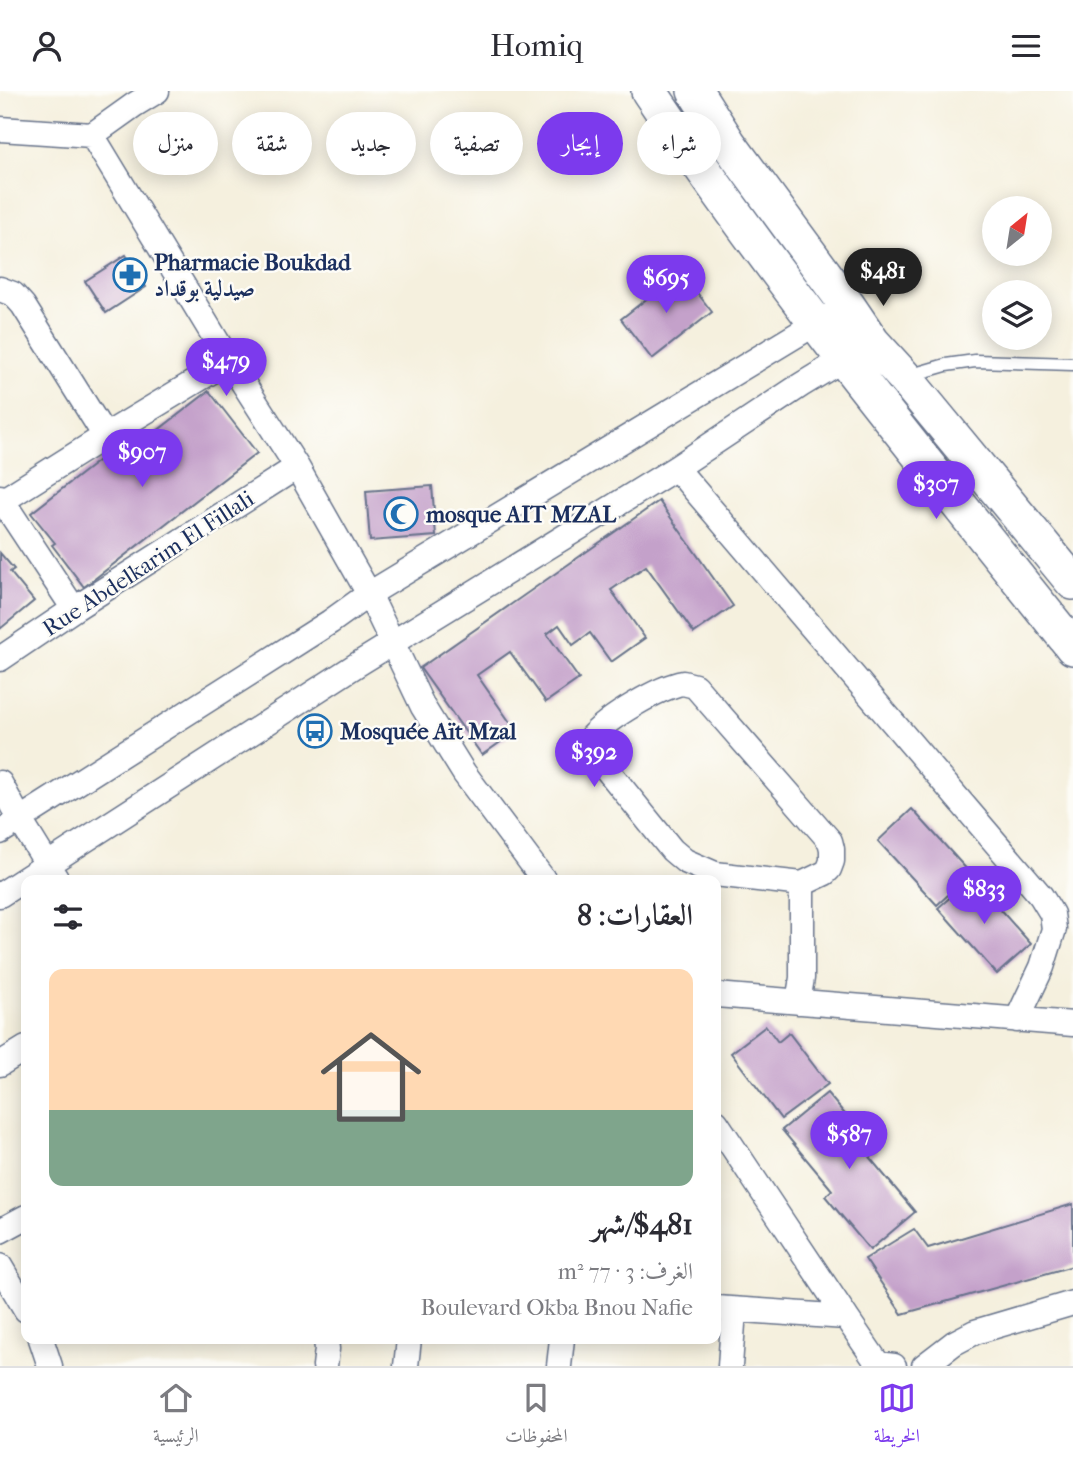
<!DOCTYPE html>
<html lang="ar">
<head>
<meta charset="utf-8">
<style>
  body { margin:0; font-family:"IM FELL French Canon",Amiri,serif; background:#f2f2f3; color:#2b2b33; direction:rtl; height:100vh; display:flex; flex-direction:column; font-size:26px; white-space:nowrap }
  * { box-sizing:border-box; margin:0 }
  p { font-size:23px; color:#7c7c81 }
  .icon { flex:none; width:38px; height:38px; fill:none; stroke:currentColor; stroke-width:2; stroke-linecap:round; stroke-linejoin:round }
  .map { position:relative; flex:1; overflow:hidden; direction:ltr }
  .side { position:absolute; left:21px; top:784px; width:700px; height:469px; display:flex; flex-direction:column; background:#fff; border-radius:14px; box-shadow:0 4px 18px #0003; direction:rtl }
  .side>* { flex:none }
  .top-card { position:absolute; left:21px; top:21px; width:700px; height:63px; direction:rtl; display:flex; gap:14px }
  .needle { width:46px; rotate:30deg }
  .tools { position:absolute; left:982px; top:105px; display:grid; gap:14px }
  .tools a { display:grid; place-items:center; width:70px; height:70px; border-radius:50%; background:#fff; box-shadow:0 4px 18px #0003; font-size:35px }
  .price { position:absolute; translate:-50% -60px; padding:0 16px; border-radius:24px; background:#7c3aed; color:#fff; font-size:23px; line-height:46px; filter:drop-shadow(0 2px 4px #0008) }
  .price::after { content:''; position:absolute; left:50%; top:42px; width:21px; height:16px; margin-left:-10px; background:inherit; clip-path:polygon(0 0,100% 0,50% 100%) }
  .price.selected { background:#222; color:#fff }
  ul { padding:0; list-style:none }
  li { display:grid; align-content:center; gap:14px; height:371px; padding:0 28px }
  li+li { border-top:2px solid #e1e1e2 }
  li span { display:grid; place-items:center; height:217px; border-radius:14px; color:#555 }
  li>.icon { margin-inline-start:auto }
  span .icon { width:126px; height:126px; fill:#fffc; stroke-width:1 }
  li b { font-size:30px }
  h2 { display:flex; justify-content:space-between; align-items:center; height:84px; padding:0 28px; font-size:30px }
  .pill { padding:0 24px; border-radius:32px; background:#fff; box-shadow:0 4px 18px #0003; font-size:24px; line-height:63px }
  .pill.selected { background:#7c3aed; color:#fff }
  header { display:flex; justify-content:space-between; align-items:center; height:91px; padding:0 28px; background:#fff; font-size:32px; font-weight:600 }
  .menu { display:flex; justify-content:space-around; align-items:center; height:98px; border-top:2px solid #e1e1e2; background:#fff; font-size:19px; color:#7c7c81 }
  .menu a { display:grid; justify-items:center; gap:4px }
  .menu .selected { color:#7c3aed }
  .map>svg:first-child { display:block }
  .building { fill:#c4a1ca }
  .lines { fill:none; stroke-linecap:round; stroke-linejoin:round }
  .lane-casing { stroke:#67738b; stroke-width:15 }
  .street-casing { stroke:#67738b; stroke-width:27 }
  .secondary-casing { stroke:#67738b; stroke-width:38 }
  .lane { stroke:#fff; stroke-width:12 }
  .street { stroke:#fff; stroke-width:24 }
  .secondary { stroke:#fff; stroke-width:35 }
  .labels { text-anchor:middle; stroke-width:5; stroke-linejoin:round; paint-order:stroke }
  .poi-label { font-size:23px; font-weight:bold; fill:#1b2f5e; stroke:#fdfcf7; text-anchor:start }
  .street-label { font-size:23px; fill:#1b2f5e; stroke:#fdfcf7 }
</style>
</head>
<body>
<header><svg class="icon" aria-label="menu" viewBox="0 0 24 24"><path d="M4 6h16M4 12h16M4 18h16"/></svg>Homiq<svg class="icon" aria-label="person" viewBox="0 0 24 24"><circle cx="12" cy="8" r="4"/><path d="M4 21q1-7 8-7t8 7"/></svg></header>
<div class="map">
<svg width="1073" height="1275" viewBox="0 0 1073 1275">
  <rect width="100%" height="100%" fill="#fdfcf7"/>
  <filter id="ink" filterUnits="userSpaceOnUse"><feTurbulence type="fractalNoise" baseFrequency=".0143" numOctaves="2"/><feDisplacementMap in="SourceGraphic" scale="14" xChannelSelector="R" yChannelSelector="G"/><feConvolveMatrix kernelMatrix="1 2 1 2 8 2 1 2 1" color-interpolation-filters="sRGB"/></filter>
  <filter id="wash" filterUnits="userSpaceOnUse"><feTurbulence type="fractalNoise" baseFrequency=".00686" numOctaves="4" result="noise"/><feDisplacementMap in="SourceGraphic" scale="28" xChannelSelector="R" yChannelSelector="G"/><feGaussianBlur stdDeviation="1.57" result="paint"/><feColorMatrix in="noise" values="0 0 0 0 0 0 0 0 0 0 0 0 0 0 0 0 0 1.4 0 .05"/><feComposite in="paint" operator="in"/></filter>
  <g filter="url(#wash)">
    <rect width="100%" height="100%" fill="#f5f0de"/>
    <g id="blocks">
      <path class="building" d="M126,164L146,196L106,222L85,190Z
        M681,181L712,221L652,268L621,228Z
        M209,300L257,362L84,496L52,454L55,452L31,422L102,367L109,377Z
        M432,395L436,445L370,450L366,400Z
        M659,410L733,515L694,542L646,475L611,499L645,547L611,571L590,542L573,554L559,534L547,543L579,588L546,611L510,561L477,584L516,640L482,664L420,577Z
        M0,462L14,478L10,481L34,510L0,538Z
        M912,718L971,783L937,814L878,750Z
        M972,787L1031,853L997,883L938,817Z
        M766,935L778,951L789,942L828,993L781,1028L731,962Z
        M827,1002L877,1061L870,1067L915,1121L870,1159L825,1105L832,1099L782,1039Z
        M1073,1113V1175L902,1223L865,1168L914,1138L928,1157Z"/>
    </g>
  </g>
  <g filter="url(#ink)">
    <use href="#blocks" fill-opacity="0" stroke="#67738b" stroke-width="2"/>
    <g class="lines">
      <defs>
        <path id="lane" d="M908,285L946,274L975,270L1073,273"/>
        <path id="street" d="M0,38L92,44L134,14L157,0
          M92,44L229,270L297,376L369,503L423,616L464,682L544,789
          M0,198L13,203L23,214L105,345
          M676,377L1041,805L1052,823L1054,838L1042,876L1017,929
          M0,406L74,518
          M2,410L105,345L229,270
          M0,568L74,518L297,376
          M683,592L695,595L830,750L832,758V770L829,778L825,782L802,793L715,783L685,770L672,759L592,660V645C608,627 659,596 683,592Z
          M0,692L20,729L57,789
          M0,741L330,531L369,503L828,225
          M0,804L358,573L676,377L801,294L857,260
          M716,904L1073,933
          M798,911L802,887V793
          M0,973L26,957
          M716,1031L846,1226
          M0,1140L26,1126
          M0,1175L26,1219
          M716,1217L846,1226L878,1273L894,1275
          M41,1248L50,1275
          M325,1275L327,1258L326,1248
          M406,1275L409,1248
          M559,1275L562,1248
          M730,1275L734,1219
          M924,1275L954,1252L975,1241L1073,1212"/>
        <path id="secondary" d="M649,0C779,194 927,374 1073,556
          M695,0L728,52L847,214L872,251L904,286L1073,491"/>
      </defs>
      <use href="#lane" class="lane-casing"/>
      <use href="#street" class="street-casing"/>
      <use href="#secondary" class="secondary-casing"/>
      <use href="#lane" class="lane"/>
      <use href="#street" class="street"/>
      <use href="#secondary" class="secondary"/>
    </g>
  </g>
  <defs>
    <symbol id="pharmacy-ring" viewBox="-11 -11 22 22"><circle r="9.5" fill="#fdfcf7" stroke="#1f6fb2" stroke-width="1.5"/><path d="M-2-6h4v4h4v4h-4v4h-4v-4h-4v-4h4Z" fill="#1f6fb2"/></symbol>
    <symbol id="mosque-ring" viewBox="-11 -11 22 22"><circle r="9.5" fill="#fdfcf7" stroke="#1f6fb2" stroke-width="1.5"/><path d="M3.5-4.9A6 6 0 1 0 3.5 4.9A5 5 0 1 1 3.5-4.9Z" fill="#1f6fb2"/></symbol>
    <symbol id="bus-ring" viewBox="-11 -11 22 22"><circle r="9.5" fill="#fdfcf7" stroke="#1f6fb2" stroke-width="1.5"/><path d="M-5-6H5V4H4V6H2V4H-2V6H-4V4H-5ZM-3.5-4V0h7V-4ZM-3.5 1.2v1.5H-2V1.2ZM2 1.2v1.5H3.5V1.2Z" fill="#1f6fb2"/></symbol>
  </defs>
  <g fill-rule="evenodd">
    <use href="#pharmacy-ring" x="111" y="165" width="38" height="38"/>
    <use href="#mosque-ring" x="382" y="404" width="38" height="38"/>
    <use href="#bus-ring" x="296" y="621" width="38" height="38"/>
  </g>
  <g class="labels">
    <g class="poi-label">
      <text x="154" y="179">Pharmacie Boukdad<tspan x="154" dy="26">صيدلية بوقداد</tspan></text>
      <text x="426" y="431">mosque AIT MZAL</text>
      <text x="340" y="648">Mosquée Aït Mzal</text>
    </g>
    <g class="street-label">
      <text transform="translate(148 472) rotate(-33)" y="8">Rue Abdelkarim El Fillali</text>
    </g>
  </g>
</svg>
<div class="tools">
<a><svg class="needle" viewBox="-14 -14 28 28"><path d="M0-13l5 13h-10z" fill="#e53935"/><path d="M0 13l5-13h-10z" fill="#7c7c81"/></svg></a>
<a><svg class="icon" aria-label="layers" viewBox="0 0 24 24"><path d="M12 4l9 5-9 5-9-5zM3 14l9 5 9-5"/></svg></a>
</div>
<b class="price selected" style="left:883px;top:217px">$481</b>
<b class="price" style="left:666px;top:224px">$695</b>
<b class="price" style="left:226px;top:307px">$479</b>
<b class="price" style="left:142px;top:398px">$907</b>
<b class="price" style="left:936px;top:430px">$307</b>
<b class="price" style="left:594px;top:698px">$392</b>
<b class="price" style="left:984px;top:835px">$833</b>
<b class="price" style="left:849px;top:1080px">$587</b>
<div class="top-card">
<a class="pill">شراء</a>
<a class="pill selected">إيجار</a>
<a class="pill">تصفية</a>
<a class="pill">جديد</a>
<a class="pill">شقة</a>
<a class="pill">منزل</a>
</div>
<section class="side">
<h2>العقارات: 8<svg class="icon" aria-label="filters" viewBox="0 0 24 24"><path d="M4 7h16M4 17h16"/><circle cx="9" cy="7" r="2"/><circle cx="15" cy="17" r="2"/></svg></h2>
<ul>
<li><span style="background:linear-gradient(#ffd9b3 65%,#7fa58c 0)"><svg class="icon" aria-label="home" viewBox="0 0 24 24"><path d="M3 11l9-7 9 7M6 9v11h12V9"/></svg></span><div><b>$481/شهر</b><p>الغرف: 3 · 77 m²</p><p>Boulevard Okba Bnou Nafie</p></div></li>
</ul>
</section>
</div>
<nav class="menu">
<a class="selected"><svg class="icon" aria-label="map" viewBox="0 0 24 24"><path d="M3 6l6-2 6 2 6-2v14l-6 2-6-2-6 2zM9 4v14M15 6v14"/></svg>الخريطة</a>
<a><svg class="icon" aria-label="saved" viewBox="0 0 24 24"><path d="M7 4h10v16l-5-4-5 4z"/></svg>المحفوظات</a>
<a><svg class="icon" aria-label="home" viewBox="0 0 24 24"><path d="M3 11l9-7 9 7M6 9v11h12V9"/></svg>الرئيسية</a>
</nav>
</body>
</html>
